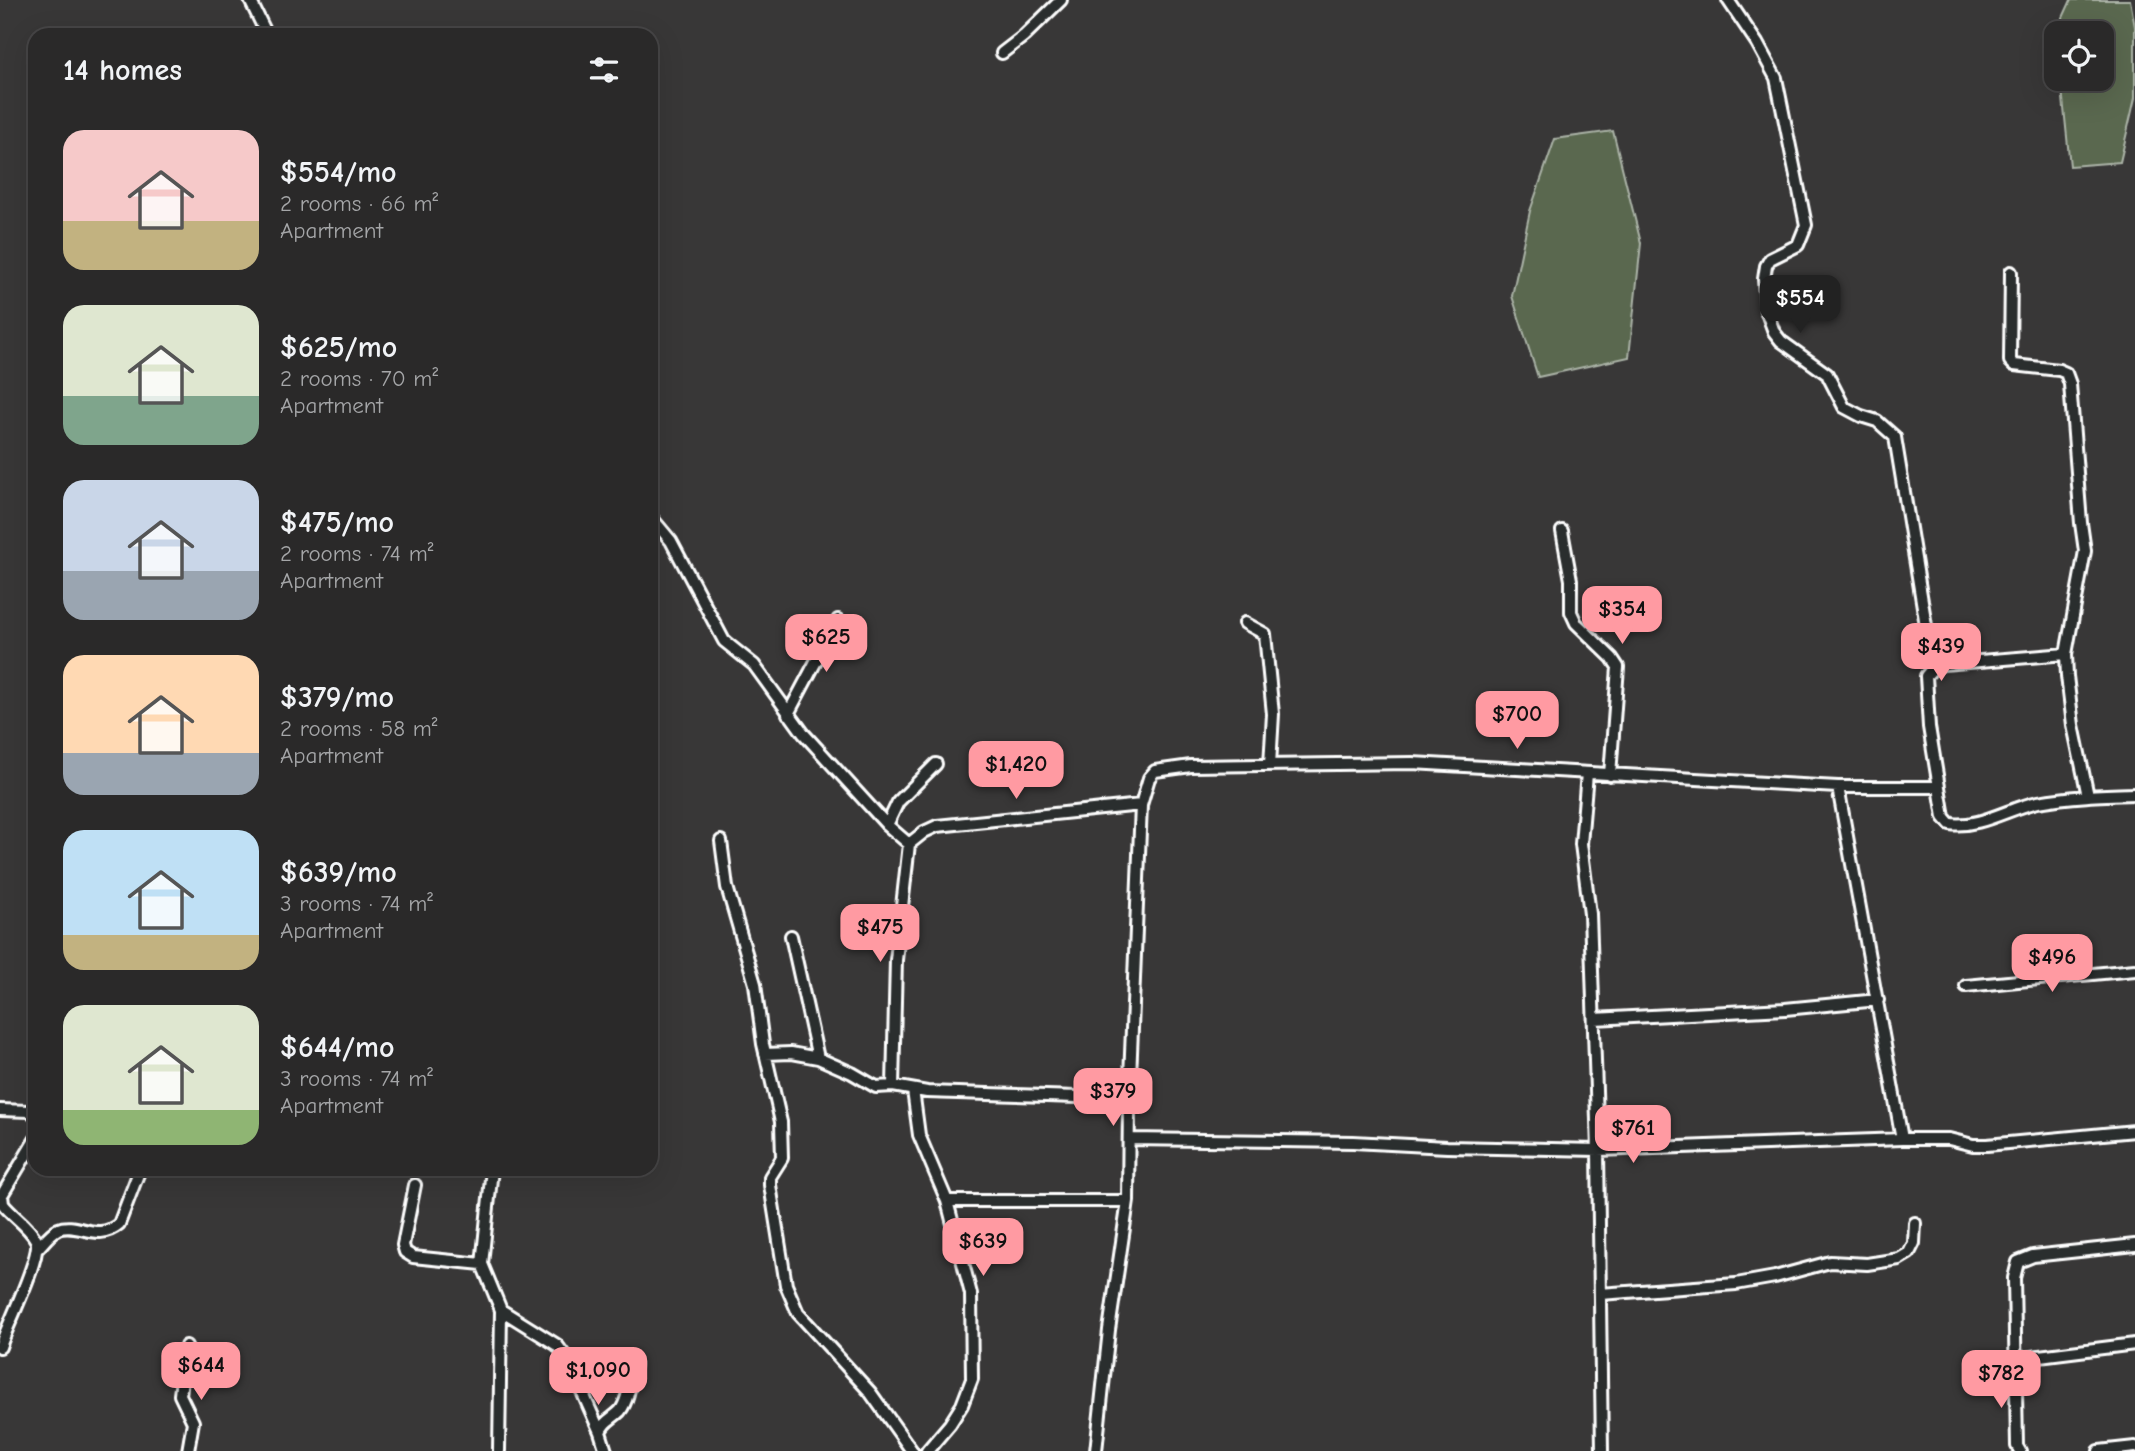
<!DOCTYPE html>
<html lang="en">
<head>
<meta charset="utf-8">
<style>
  body { margin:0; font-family:"Comic Neue",sans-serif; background:#363535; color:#f1f3f6; height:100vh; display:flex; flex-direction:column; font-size:26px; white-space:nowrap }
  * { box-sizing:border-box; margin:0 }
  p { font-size:23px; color:#a5a6a8 }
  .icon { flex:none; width:38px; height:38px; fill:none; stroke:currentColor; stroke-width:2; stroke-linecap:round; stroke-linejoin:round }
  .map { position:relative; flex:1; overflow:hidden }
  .details { position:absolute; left:28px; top:28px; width:630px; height:1148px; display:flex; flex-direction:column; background:#2a2929; border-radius:21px; box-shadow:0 7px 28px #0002,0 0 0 2px #464546 }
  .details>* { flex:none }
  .tools { position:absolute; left:2044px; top:21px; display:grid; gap:14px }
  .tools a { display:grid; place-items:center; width:70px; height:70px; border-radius:14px; background:#2a2929; box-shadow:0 7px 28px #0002,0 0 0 2px #464546; font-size:35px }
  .price { position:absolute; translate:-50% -60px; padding:0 16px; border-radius:14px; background:#ff9aa2; color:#111; font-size:23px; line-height:46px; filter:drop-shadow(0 2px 4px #0008) }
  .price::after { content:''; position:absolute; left:50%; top:42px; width:21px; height:16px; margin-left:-10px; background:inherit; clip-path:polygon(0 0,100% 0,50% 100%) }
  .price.current { background:#222; color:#fff }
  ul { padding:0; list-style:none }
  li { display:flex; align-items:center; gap:21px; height:175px; padding:0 35px }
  li span { display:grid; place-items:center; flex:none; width:196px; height:140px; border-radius:21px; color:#555 }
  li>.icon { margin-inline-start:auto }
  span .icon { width:84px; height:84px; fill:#fffc; stroke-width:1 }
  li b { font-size:30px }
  h2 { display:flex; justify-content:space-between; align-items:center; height:84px; padding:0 35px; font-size:30px }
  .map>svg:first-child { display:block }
  .green { fill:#5a6850; stroke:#acb4a8; stroke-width:2 }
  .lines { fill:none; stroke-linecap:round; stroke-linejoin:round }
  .minor-casing { stroke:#fff; stroke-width:16 }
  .minor { stroke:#2a2d2e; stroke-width:10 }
</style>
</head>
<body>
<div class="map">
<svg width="2135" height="1451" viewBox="0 0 2135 1451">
  <rect width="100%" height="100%" fill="#383737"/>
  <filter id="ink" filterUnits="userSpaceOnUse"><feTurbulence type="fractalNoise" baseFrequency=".0143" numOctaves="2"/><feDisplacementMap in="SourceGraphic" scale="14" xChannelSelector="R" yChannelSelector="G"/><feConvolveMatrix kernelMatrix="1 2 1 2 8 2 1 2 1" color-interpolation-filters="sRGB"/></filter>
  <g filter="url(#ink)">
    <path class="green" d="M2071,0H2130L2135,27V98L2120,162L2070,166L2061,79H2102V33H2056Z
      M1613,131L1641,243L1629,357L1538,377L1512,296L1530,211L1555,139Z"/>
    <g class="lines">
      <defs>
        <path id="minor" d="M250,0L267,35
          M1728,0L1757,43L1776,78L1806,225L1798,245L1770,259L1766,266L1764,279L1766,310L1774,332L1781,341L1827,374L1844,407L1861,416L1877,421L1895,437L1933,668
          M1002,53L1024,36L1061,0
          M2011,272L2010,361L2014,365L2059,370L2066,373L2070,384L2081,523L2085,551L2066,654L2067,676L2073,725L2088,796
          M651,517L671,541L724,641L754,665L804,734L887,825L909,844
          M1562,531L1571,580V612L1576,623L1612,658L1618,667L1610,775
          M1245,623L1265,634L1273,714L1270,765
          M2066,654L1943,664L1933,668L1926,676L1929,727L1944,817L1950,824C1980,828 2009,808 2038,802C2070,796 2103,795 2135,794
          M788,714L838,620
          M1587,773L1581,844L1590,914L1592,971L1598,1150L1602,1451
          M1838,787L1902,1139
          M887,825L898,802L936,764
          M721,841L727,887L755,984L763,1044L781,1122L782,1158L770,1177V1185L786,1285L798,1313L870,1392L912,1451
          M791,936L818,1058
          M1966,986L2135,970
          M1594,1019L1785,1009L1878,1000
          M765,1054L791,1053L818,1058L852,1073L876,1087L893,1086L927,1092L1077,1097L1129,1103
          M893,1086L896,960L909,844L924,832L937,826L1141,805
          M913,1090L919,1135L947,1201L971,1294L972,1379L962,1405L950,1424L927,1451
          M0,1110L29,1111L35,1114
          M1129,1139L1353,1142L1447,1147L1598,1150L1902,1139H1949L1973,1145H1987L2135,1131
          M492,1169L482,1264L501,1310L499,1451
          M415,1185L403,1245L405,1252L413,1257L482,1264
          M947,1201H1128
          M37,1249C43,1243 50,1233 58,1229C77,1221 97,1243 119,1224L140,1169
          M1600,1294L1736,1284L1775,1277L1830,1262L1867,1264L1899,1259L1909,1253L1914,1243L1915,1223
          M501,1310L557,1345L568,1360L600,1432
          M186,1346L180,1395L193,1422L188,1451
          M0,1347C6,1328 43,1254 36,1240C29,1226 12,1216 3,1204L2,1195L35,1140
          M2015,1359L2135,1344
          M606,1451L600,1432C604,1421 612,1419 620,1411C629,1400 631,1378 634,1365
          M1096,1451L1109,1330L1128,1201L1129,1103L1141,805L1149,778L1155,771L1191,766L1412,763L1838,787H1938
          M2020,1451L2017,1446L2014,1278L2018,1262L2033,1256L2135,1245
          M2099,1451L2135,1447"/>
      </defs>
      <use href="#minor" class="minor-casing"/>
      <use href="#minor" class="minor"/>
    </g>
  </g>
</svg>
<div class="tools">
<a><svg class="icon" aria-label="locate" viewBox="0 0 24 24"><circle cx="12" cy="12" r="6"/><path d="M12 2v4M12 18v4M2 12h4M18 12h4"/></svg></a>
</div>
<b class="price current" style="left:1800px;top:335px">$554</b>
<b class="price" style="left:1622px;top:646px">$354</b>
<b class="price" style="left:826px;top:674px">$625</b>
<b class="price" style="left:1941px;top:683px">$439</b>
<b class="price" style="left:1517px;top:751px">$700</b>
<b class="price" style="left:1016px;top:801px">$1,420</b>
<b class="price" style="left:880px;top:964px">$475</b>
<b class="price" style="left:2052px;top:994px">$496</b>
<b class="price" style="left:1113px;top:1128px">$379</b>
<b class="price" style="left:1633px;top:1165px">$761</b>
<b class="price" style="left:983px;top:1278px">$639</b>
<b class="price" style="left:201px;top:1402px">$644</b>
<b class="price" style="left:598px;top:1407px">$1,090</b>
<b class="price" style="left:2001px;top:1410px">$782</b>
<section class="details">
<h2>14 homes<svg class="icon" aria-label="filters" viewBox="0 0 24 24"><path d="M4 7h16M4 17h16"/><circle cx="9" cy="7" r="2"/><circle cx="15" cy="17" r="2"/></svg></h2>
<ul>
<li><span style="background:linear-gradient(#f6c9c9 65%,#c2b280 0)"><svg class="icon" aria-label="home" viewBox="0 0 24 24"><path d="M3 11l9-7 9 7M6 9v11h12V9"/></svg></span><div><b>$554/mo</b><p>2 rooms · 66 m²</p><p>Apartment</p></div></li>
<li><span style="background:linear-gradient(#dfe7d0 65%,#7fa58c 0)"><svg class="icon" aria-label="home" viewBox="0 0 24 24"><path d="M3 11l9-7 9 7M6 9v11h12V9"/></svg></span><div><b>$625/mo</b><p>2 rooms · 70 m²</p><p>Apartment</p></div></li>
<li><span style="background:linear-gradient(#c9d6e8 65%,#9aa5b1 0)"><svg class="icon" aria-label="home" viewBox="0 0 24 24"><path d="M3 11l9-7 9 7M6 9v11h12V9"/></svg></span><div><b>$475/mo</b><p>2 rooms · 74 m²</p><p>Apartment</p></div></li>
<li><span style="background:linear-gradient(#ffd9b3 70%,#9aa5b1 0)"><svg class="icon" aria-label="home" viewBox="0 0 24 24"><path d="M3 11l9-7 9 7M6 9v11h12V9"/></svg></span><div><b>$379/mo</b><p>2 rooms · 58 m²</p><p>Apartment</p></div></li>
<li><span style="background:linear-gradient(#bfe0f5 75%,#c2b280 0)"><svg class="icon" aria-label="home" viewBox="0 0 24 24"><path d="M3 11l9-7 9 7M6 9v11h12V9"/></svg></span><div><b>$639/mo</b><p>3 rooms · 74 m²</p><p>Apartment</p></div></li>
<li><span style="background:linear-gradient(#dfe7d0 75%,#8fb573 0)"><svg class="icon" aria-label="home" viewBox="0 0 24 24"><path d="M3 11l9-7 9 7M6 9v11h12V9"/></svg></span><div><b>$644/mo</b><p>3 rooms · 74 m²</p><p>Apartment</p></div></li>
</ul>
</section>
</div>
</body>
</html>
